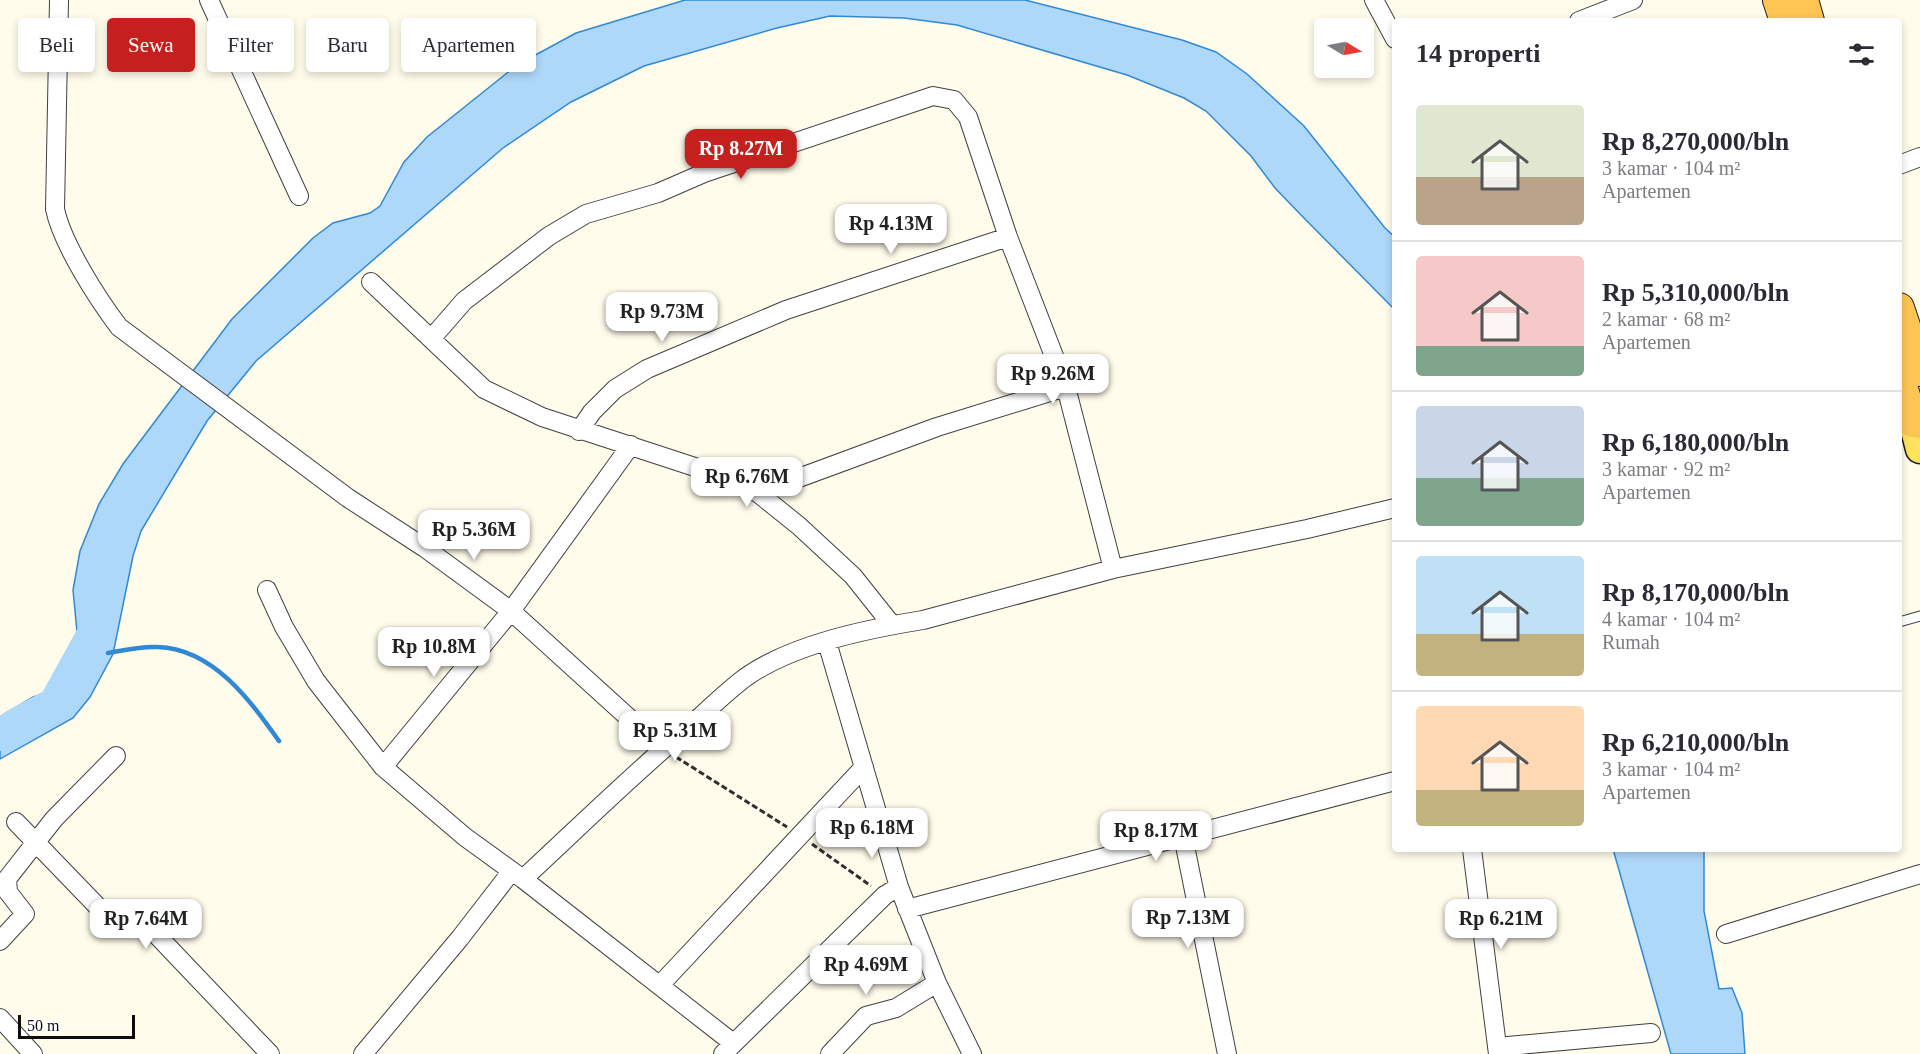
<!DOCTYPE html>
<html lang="id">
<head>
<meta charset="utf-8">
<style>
  body { margin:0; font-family:Georgia,serif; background:#f7f7f7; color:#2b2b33; height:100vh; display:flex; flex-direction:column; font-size:22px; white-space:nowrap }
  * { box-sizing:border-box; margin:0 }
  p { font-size:20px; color:#7c7c81 }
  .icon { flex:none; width:33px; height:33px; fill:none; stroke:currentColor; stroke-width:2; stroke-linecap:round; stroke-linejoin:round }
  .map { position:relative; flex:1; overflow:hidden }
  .details { position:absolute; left:1392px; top:18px; width:510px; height:834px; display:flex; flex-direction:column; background:#fff; border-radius:6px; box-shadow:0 3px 9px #0003 }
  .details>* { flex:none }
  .top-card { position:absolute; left:18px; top:18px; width:570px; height:54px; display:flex; gap:12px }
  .needle { width:39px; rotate:100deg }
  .fabs { position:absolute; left:1314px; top:18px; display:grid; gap:12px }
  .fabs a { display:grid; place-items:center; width:60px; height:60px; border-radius:6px; background:#fff; box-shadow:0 3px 9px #0003; font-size:30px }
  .scale { position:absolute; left:18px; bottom:15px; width:117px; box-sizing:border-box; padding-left:6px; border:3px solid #0d0d0d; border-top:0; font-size:16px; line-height:21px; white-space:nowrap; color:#0d0d0d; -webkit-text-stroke:4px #fff; paint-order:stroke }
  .price { position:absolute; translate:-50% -51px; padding:0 14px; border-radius:12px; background:#fff; color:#222; font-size:20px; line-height:39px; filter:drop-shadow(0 2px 3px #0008) }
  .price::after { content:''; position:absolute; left:50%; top:36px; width:18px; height:14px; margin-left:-9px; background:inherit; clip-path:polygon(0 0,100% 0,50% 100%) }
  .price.current { background:#c3201e; color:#fff }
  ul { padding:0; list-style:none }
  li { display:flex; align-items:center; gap:18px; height:150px; padding:0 24px }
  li+li { border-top:2px solid #e1e1e2 }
  li span { display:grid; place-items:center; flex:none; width:168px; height:120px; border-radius:6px; color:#555 }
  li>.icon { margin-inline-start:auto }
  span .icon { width:72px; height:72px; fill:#fffc; stroke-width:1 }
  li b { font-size:26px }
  h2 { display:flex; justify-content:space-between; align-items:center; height:72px; padding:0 24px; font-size:26px }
  .chip { padding:0 21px; border-radius:6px; background:#fff; box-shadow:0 3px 9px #0003; font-size:21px; line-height:54px }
  .chip.current { background:#c3201e; color:#fff }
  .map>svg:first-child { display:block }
  .water { fill:#aed8f9; stroke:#3189d4; stroke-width:1.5 }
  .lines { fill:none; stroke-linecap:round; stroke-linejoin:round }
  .stream { stroke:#3189d4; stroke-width:4.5 }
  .river { stroke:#aed8f9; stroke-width:28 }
  .service-casing { stroke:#404040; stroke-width:11 }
  .minor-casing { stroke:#404040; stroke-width:20 }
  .primary-casing { stroke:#1e1e1e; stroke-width:31 }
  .trunk-casing { stroke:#1e1e1e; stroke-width:32 }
  .path { stroke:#2f2f2f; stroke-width:3; stroke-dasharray:6 3; stroke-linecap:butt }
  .service { stroke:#fff; stroke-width:9 }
  .minor { stroke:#fff; stroke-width:18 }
  .primary { stroke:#ffe25c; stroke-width:28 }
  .trunk { stroke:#fec554; stroke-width:30 }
</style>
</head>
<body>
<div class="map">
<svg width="1920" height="1054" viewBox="0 0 1920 1054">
  <rect width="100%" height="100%" fill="#fffcec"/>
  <path class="water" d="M685,0H1025L1182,40L1216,52L1247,74L1304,126L1385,228L1395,237V310L1300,214L1275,188L1251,156L1206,111L1184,98L1127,75L957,25L904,18L830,16L777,28L644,66L571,102L503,148L256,361L207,421L141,531L133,556L113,654L90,697L73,718L0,759V717L33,697L63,688L77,661L78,642L73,590L80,551L99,504L123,464L232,319L313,238L333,223L370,213L380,206L404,162L427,137L517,65L576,33Z
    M1613,849H1704V911L1719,989L1732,988L1742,1013L1745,1054H1671Z"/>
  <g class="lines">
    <path class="stream" d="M108,653C124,650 141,646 158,647C213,649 250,700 279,741"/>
    <path class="river" d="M0,737L12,724L53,702L95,626"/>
    <defs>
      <path id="service" d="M1899,622L1920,616"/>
      <path id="minor" d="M59,0L55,209C62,243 97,298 119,327L348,498L425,548L511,611L663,749
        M209,0L299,196
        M1374,0L1395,39
        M1579,21L1633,0
        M1899,165L1920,157
        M371,282L484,389L542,417L704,470L758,493L799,526L853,576L892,625
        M431,339L464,301L549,236L586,214L658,193L704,173L933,96L954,100L968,117L1008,237L1066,387L1113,569
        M579,431L592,412L615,389L647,369L786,310L1008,237
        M758,493L937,427L1066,387
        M267,590L284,627L316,681L383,767L465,837L523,879L733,1043
        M827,642L899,887L937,983L972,1054
        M383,767L511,611L631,445
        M16,822L98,907L151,929L270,1054
        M1183,836L1227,1054
        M1472,849L1498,1054
        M523,879C579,827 633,774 691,725C709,709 727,691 746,677C793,644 867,629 923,620L1113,569L1307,529L1395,508
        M907,909L1395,781
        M1726,934L1920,874
        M0,941L25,914L8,892L7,879L54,819L116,756
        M660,985L864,767
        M0,1018L33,1054
        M1497,1047L1651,1033
        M363,1054L460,938L511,872
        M723,1054L885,895L899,887
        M830,1054L866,1016L896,1008L937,983"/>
      <path id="primary" d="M1913,422L1920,449"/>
      <path id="trunk" d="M1778,0L1785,21
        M1803,0L1809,21
        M1899,308L1920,371
        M1899,376L1913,422L1920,423"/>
    </defs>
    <use href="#service" class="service-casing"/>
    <use href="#minor" class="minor-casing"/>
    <use href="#primary" class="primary-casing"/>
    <use href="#trunk" class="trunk-casing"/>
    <path class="path" d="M676,757L787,827
      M812,844L871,886"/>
    <use href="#service" class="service"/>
    <use href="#minor" class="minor"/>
    <use href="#primary" class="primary"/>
    <use href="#trunk" class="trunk"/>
  </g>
</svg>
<div class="fabs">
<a><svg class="needle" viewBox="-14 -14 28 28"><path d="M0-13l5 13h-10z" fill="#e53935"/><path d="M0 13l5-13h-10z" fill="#7c7c81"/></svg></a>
</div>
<div class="scale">50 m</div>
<b class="price current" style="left:741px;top:180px">Rp 8.27M</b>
<b class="price" style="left:891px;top:255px">Rp 4.13M</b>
<b class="price" style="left:662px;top:343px">Rp 9.73M</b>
<b class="price" style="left:1053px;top:405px">Rp 9.26M</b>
<b class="price" style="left:747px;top:508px">Rp 6.76M</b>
<b class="price" style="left:474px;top:561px">Rp 5.36M</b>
<b class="price" style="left:434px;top:678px">Rp 10.8M</b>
<b class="price" style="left:675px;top:762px">Rp 5.31M</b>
<b class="price" style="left:872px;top:859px">Rp 6.18M</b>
<b class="price" style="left:1156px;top:862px">Rp 8.17M</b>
<b class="price" style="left:1188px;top:949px">Rp 7.13M</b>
<b class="price" style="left:146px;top:950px">Rp 7.64M</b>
<b class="price" style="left:1501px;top:950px">Rp 6.21M</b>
<b class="price" style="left:866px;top:996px">Rp 4.69M</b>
<div class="top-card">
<a class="chip">Beli</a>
<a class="chip current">Sewa</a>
<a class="chip">Filter</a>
<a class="chip">Baru</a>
<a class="chip">Apartemen</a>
</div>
<section class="details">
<h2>14 properti<svg class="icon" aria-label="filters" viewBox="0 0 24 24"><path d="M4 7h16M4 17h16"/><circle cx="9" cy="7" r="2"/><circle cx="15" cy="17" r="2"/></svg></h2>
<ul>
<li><span style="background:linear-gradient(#dfe7d0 60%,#b9a48a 0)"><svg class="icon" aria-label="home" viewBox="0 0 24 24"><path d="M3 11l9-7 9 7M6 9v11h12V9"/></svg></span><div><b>Rp 8,270,000/bln</b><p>3 kamar · 104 m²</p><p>Apartemen</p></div></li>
<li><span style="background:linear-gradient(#f6c9c9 75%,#7fa58c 0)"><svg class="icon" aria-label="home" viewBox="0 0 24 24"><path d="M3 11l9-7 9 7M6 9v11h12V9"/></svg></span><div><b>Rp 5,310,000/bln</b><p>2 kamar · 68 m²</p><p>Apartemen</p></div></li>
<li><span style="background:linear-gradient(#c9d6e8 60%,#7fa58c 0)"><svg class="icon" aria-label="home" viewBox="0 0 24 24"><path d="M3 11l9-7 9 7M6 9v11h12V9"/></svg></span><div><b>Rp 6,180,000/bln</b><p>3 kamar · 92 m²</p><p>Apartemen</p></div></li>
<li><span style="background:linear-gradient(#bfe0f5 65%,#c2b280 0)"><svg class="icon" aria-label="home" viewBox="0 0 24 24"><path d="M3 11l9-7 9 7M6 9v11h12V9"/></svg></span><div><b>Rp 8,170,000/bln</b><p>4 kamar · 104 m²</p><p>Rumah</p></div></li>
<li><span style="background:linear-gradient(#ffd9b3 70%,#c2b280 0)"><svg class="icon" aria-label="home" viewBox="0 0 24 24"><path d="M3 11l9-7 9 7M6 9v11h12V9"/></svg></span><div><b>Rp 6,210,000/bln</b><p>3 kamar · 104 m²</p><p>Apartemen</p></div></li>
</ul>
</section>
</div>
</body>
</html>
